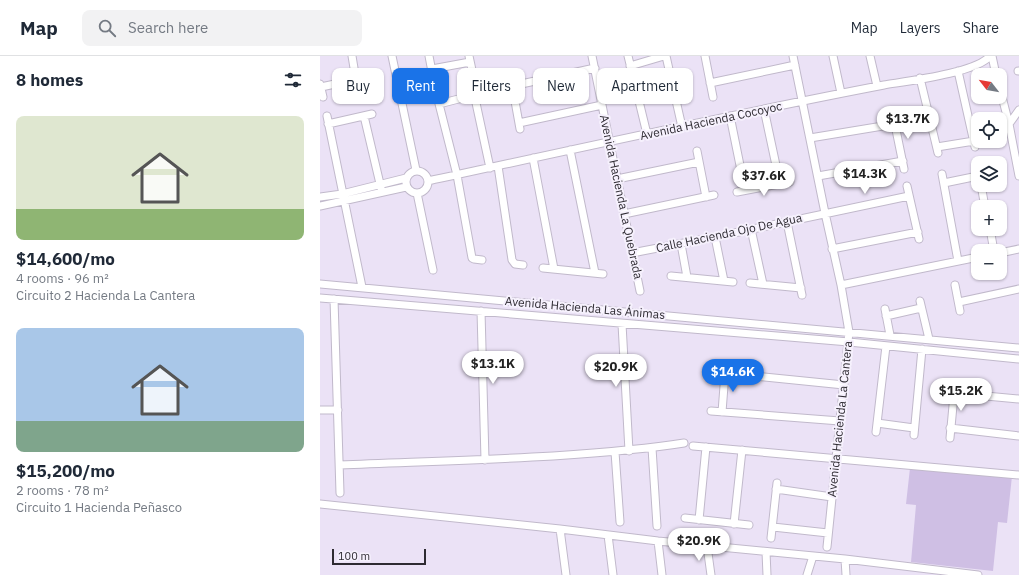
<!DOCTYPE html>
<html lang="en">
<head>
<meta charset="utf-8">
<style>
  body { margin:0; font-family:"IBM Plex Sans",sans-serif; background:#f2f2f3; color:#1f2937; height:100vh; display:flex; flex-direction:column; font-size:15px; white-space:nowrap }
  * { box-sizing:border-box; margin:0 }
  p { font-size:13px; color:#747a83 }
  .icon { flex:none; width:22px; height:22px; fill:none; stroke:currentColor; stroke-width:2; stroke-linecap:round; stroke-linejoin:round }
  .map { position:relative; flex:1; overflow:hidden }
  .drawer { display:flex; flex-direction:column; background:#fff; width:320px }
  .drawer>* { flex:none }
  .top-card { position:absolute; left:12px; top:12px; width:380px; height:36px; display:flex; gap:8px }
  .needle { width:26px; rotate:301deg }
  .buttons { position:absolute; left:651px; top:12px; display:grid; gap:8px }
  .buttons a { display:grid; place-items:center; width:36px; height:36px; border-radius:8px; background:#fff; box-shadow:0 1px 3px #0004; font-size:20px }
  .scale { position:absolute; left:12px; bottom:10px; width:94px; box-sizing:border-box; padding-left:4px; border:2px solid #2e2b32; border-top:0; font-size:11px; line-height:14px; white-space:nowrap; color:#2e2b32; -webkit-text-stroke:3px #f6f1fd; paint-order:stroke }
  .price { position:absolute; translate:-50% -34px; padding:0 9px; border-radius:14px; background:#fff; color:#222; font-size:13px; line-height:26px; filter:drop-shadow(0 1px 2px #0008) }
  .price::after { content:''; position:absolute; left:50%; top:24px; width:12px; height:9px; margin-left:-6px; background:inherit; clip-path:polygon(0 0,100% 0,50% 100%) }
  .price.current { background:#1a73e8; color:#fff }
  ul { padding:0; list-style:none }
  li { display:grid; align-content:center; gap:8px; height:212px; padding:0 16px }
  li span { display:grid; place-items:center; height:124px; border-radius:8px; color:#555 }
  li>.icon { margin-inline-start:auto }
  span .icon { width:72px; height:72px; fill:#fffc; stroke-width:1 }
  li b { font-size:17px }
  h2 { display:flex; justify-content:space-between; align-items:center; height:48px; padding:0 16px; font-size:17px }
  .pill { padding:0 14px; border-radius:8px; background:#fff; box-shadow:0 1px 3px #0004; font-size:14px; line-height:36px }
  .pill.current { background:#1a73e8; color:#fff }
  header { display:flex; align-items:center; gap:24px; box-sizing:border-box; height:56px; padding:0 20px; background:#fff; border-bottom:1px solid #e0e1e3 }
  header strong { font-size:19px }
  nav { display:flex; gap:22px; margin-inline-start:auto; font-size:14px }
  .search { width:280px; height:36px; background:#f2f2f3; display:flex; align-items:center; gap:10px; box-sizing:border-box; padding:0 14px; border-radius:8px; color:#747a83; font-size:15px }
  main { display:flex; flex:1; min-height:0 }
  .map>svg:first-child { display:block }
  .green { fill:#cfbfe4 }
  .lines { fill:none; stroke-linecap:round; stroke-linejoin:round }
  .minor-casing { stroke:#c1b9cb; stroke-width:9 }
  .minor { stroke:#fff; stroke-width:7 }
  .labels { text-anchor:middle; stroke-width:4; stroke-linejoin:round; paint-order:stroke }
  .street-label { font-size:12px; fill:#2e2b32; stroke:#f6f1fd }
</style>
</head>
<body>
<header>
<strong>Map</strong>
<div class="search"><svg class="icon" aria-label="search" viewBox="0 0 24 24"><circle cx="10" cy="10" r="6"/><path d="M15 15l6 6"/></svg>Search here</div>
<nav><a>Map</a><a>Layers</a><a>Share</a></nav>
</header>
<main>
<section class="drawer">
<h2>8 homes<svg class="icon" aria-label="filters" viewBox="0 0 24 24"><path d="M4 7h16M4 17h16"/><circle cx="9" cy="7" r="2"/><circle cx="15" cy="17" r="2"/></svg></h2>
<ul>
<li><span style="background:linear-gradient(#dfe7d0 75%,#8fb573 0)"><svg class="icon" aria-label="home" viewBox="0 0 24 24"><path d="M3 11l9-7 9 7M6 9v11h12V9"/></svg></span><div><b>$14,600/mo</b><p>4 rooms · 96 m²</p><p>Circuito 2 Hacienda La Cantera</p></div></li>
<li><span style="background:linear-gradient(#a9c7e8 75%,#7fa58c 0)"><svg class="icon" aria-label="home" viewBox="0 0 24 24"><path d="M3 11l9-7 9 7M6 9v11h12V9"/></svg></span><div><b>$15,200/mo</b><p>2 rooms · 78 m²</p><p>Circuito 1 Hacienda Peñasco</p></div></li>
</ul>
</section>
<div class="map">
<svg width="699" height="519" viewBox="0 0 699 519">
  <rect width="100%" height="100%" fill="#ebe2f6"/>
  <path class="green" d="M590,412L692,420L687,467L678,466L673,515L591,506L596,449L586,448Z"/>
  <g class="lines">
    <defs>
      <path id="minor" d="M32,0L36,24
        M72,0L96,114
        M109,0L113,21
        M149,0L152,14
        M272,0L320,235
        M308,0L327,78
        M346,0L362,71
        M385,0L393,41
        M473,0L505,157L521,229L529,276L507,491
        M513,0L521,37
        M550,0L557,30
        M672,0L676,19
        M310,10L344,0
        M112,13L150,6
        M638,15L655,91
        M698,15H699
        M600,22L618,97
        M191,23L200,73
        M390,27L475,9
        M0,28L3,41
        M192,30L275,12
        M1,31L43,22
        M153,33L170,112
        M680,33L689,68L699,120
        M117,40L137,119L152,202L154,203L162,204
        M119,48L154,39
        M444,53L460,128
        M573,59L584,113
        M7,60L42,231
        M44,60L61,132
        M410,60L425,134
        M199,67L282,49
        M8,68L52,58
        M689,68L699,54
        M490,82L575,68
        M617,91L654,85
        M250,94L275,217
        M377,95L386,141
        M213,102L234,213
        M178,110L192,204L195,208L203,209
        M86 126a11 11 0 1 1 22 0a11 11 0 1 1-22 0Z
        M622,118L638,205
        M498,120L583,105
        M297,123L379,106
        M108,125C260,92 412,58 564,29C588,25 656,17 670,0
        M624,127L658,120
        M661,129L665,151
        M587,130L599,183
        M417,136L470,126
        M97,137L113,214
        M0,141L22,138L86,122
        M0,150L86,131
        M304,158L394,139
        M467,166L482,239
        M431,173L443,228
        M670,173L674,195
        M395,181L404,225
        M361,188L367,221
        M512,193L598,176
        M312,197L395,181L589,140
        M680,197L699,193
        M223,212L283,218
        M351,220L413,226
        M430,227L481,232
        M0,228L699,292
        M521,229L658,201
        M635,229L640,255
        M0,242L529,286L699,303
        M14,243L20,437
        M600,245L609,283
        M639,246L699,233
        M565,253L570,279
        M161,255L165,404
        M566,260L601,252
        M302,268L309,395
        M396,316L524,329
        M634,337L699,343
        M0,354H18
        M391,355L520,365
        M402,356L405,317
        M557,367L594,372
        M630,372L699,380
        M556,376L566,290
        M594,379L602,293
        M630,382L635,328
        M373,390L699,419
        M332,392L337,470
        M295,396L300,466
        M20,409C91,406 162,404 233,400C277,397 320,394 364,387
        M456,433L512,441
        M0,448L240,473L338,485L525,503L658,519
        M365,462L429,469
        M379,464L386,391
        M414,468L422,394
        M453,471L508,477
        M240,473L246,519
        M288,479L293,519
        M451,482L457,427
        M338,485L342,519
        M387,490L391,519
        M446,496L447,519
        M525,503L526,519
        M487,519L493,500"/>
    </defs>
    <use href="#minor" class="minor-casing"/>
    <use href="#minor" class="minor"/>
  </g>
  <g class="labels">
    <g class="street-label">
      <text transform="translate(391 65) rotate(-12)" y="4">Avenida Hacienda Cocoyoc</text>
      <text transform="translate(301 141) rotate(78)" y="4">Avenida Hacienda La Quebrada</text>
      <text transform="translate(409 177) rotate(-12)" y="4">Calle Hacienda Ojo De Agua</text>
      <text transform="translate(265 252) rotate(5)" y="4">Avenida Hacienda Las Ánimas</text>
      <text transform="translate(520 363) rotate(-84)" y="4">Avenida Hacienda La Cantera</text>
    </g>
  </g>
</svg>
<div class="buttons">
<a><svg class="needle" viewBox="-14 -14 28 28"><path d="M0-13l5 13h-10z" fill="#e53935"/><path d="M0 13l5-13h-10z" fill="#747a83"/></svg></a>
<a><svg class="icon" aria-label="locate" viewBox="0 0 24 24"><circle cx="12" cy="12" r="6"/><path d="M12 2v4M12 18v4M2 12h4M18 12h4"/></svg></a>
<a><svg class="icon" aria-label="layers" viewBox="0 0 24 24"><path d="M12 4l9 5-9 5-9-5zM3 14l9 5 9-5"/></svg></a>
<a>+</a>
<a>−</a>
</div>
<div class="scale">100 m</div>
<b class="price" style="left:588px;top:84px">$13.7K</b>
<b class="price" style="left:545px;top:139px">$14.3K</b>
<b class="price" style="left:444px;top:141px">$37.6K</b>
<b class="price" style="left:173px;top:329px">$13.1K</b>
<b class="price" style="left:296px;top:332px">$20.9K</b>
<b class="price current" style="left:413px;top:337px">$14.6K</b>
<b class="price" style="left:641px;top:356px">$15.2K</b>
<b class="price" style="left:379px;top:506px">$20.9K</b>
<div class="top-card">
<a class="pill">Buy</a>
<a class="pill current">Rent</a>
<a class="pill">Filters</a>
<a class="pill">New</a>
<a class="pill">Apartment</a>
</div>
</div>
</main>
</body>
</html>
